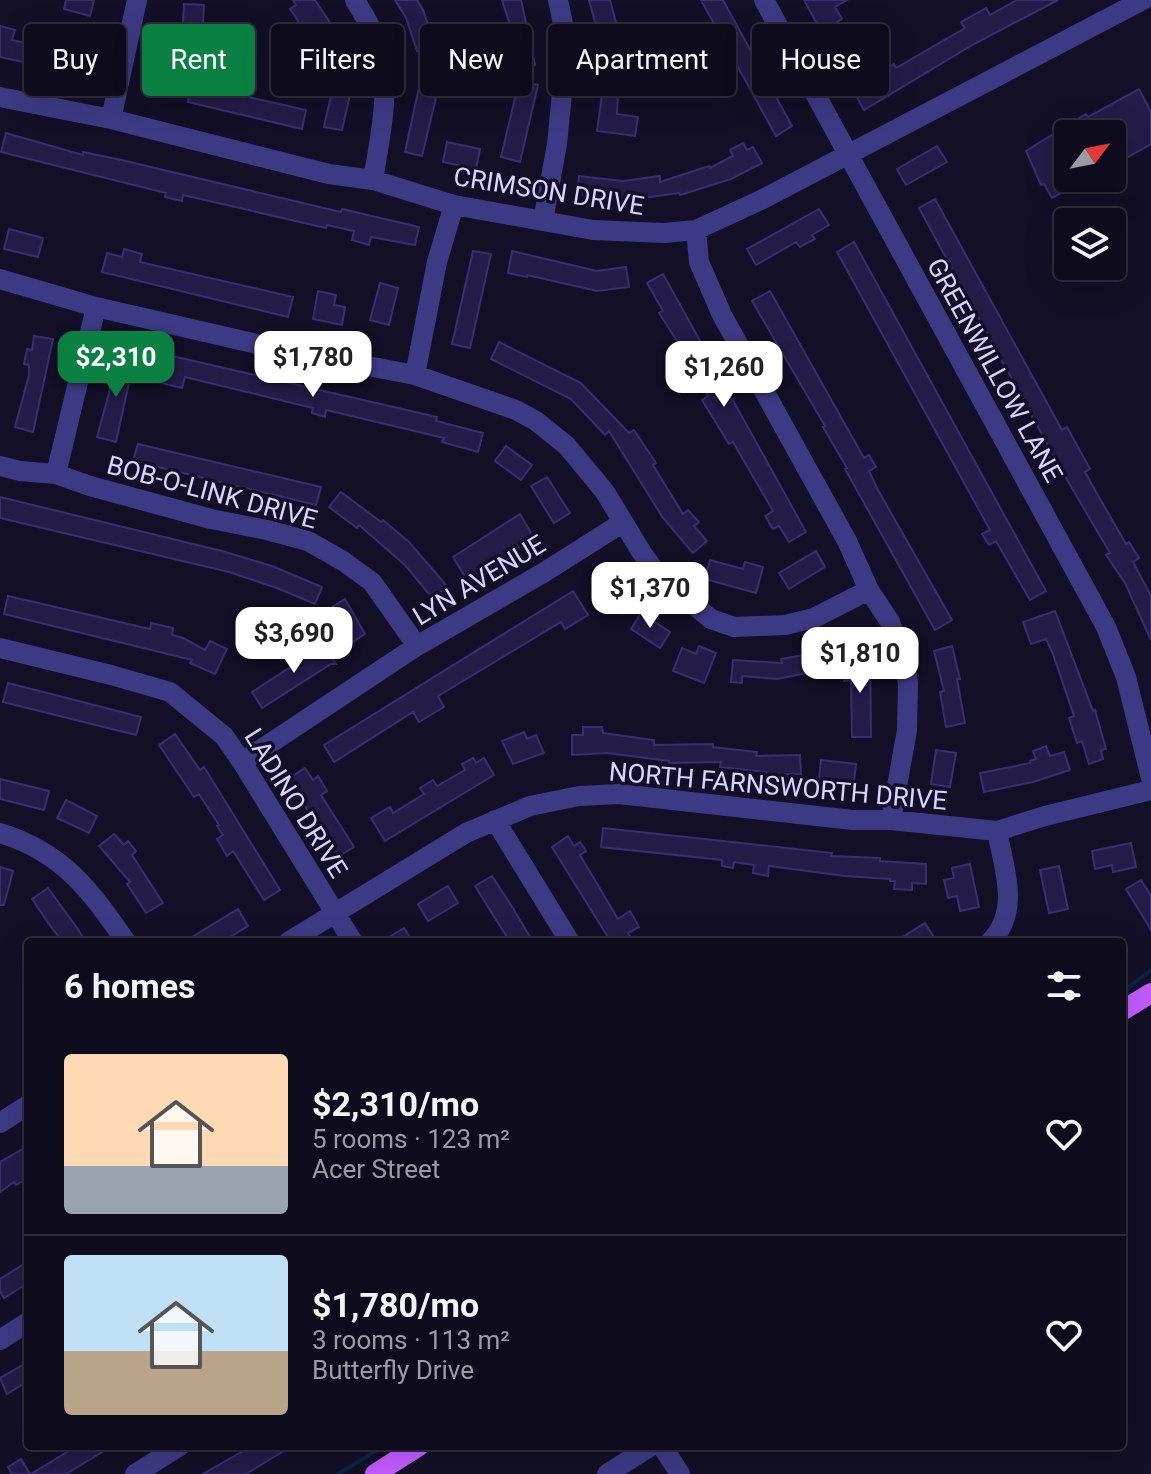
<!DOCTYPE html>
<html lang="en">
<head>
<meta charset="utf-8">
<style>
  body { margin:0; font-family:Roboto,sans-serif; background:#171425; color:#f1f3f6; height:100vh; display:flex; flex-direction:column; font-size:30px; white-space:nowrap }
  * { box-sizing:border-box; margin:0 }
  p { font-size:26px; color:#9b9ba3 }
  .icon { flex:none; width:44px; height:44px; fill:none; stroke:currentColor; stroke-width:2; stroke-linecap:round; stroke-linejoin:round }
  .map { position:relative; flex:1; overflow:hidden }
  .side { position:absolute; left:24px; top:938px; width:1102px; height:512px; display:flex; flex-direction:column; background:#0e0b1c; border-radius:8px; box-shadow:0 8px 32px #0002,0 0 0 2px #2e2b3b }
  .side>* { flex:none }
  .hud { position:absolute; left:24px; top:24px; width:1104px; height:72px; display:flex; gap:16px }
  .needle { width:52px; rotate:58deg }
  .fabs { position:absolute; left:1054px; top:120px; display:grid; gap:16px }
  .fabs a { display:grid; place-items:center; width:72px; height:72px; border-radius:8px; background:#0e0b1c; box-shadow:0 8px 32px #0002,0 0 0 2px #2e2b3b; font-size:40px }
  .price { position:absolute; translate:-50% -68px; padding:0 18px; border-radius:16px; background:#fff; color:#222; font-size:26px; line-height:52px; filter:drop-shadow(0 2px 4px #0008) }
  .price::after { content:''; position:absolute; left:50%; top:48px; width:24px; height:18px; margin-left:-12px; background:inherit; clip-path:polygon(0 0,100% 0,50% 100%) }
  .price.current { background:#0b8043; color:#fff }
  ul { padding:0; list-style:none }
  li { display:flex; align-items:center; gap:24px; height:200px; padding:0 40px }
  li+li { border-top:2px solid #2e2b3b }
  li span { display:grid; place-items:center; flex:none; width:224px; height:160px; border-radius:8px; color:#555 }
  li>.icon { margin-inline-start:auto }
  span .icon { width:96px; height:96px; fill:#fffc; stroke-width:1 }
  li b { font-size:34px }
  h2 { display:flex; justify-content:space-between; align-items:center; height:96px; padding:0 40px; font-size:34px }
  .tag { padding:0 28px; border-radius:8px; background:#0e0b1c; box-shadow:0 8px 32px #0002,0 0 0 2px #2e2b3b; font-size:28px; line-height:72px }
  .tag.current { background:#0b8043; color:#fff }
  .map>svg:first-child { display:block }
  .lines { fill:none; stroke-linecap:round; stroke-linejoin:round }
  .stream { stroke:#0c2248; stroke-width:4 }
  .building { fill:#241b47; stroke:#3b2d73; stroke-width:2 }
  .minor { stroke:#3d3a85; stroke-width:20 }
  .major { stroke:#c25bff; stroke-width:20 }
  .labels { text-anchor:middle; stroke-width:7; stroke-linejoin:round; paint-order:stroke }
  .street-label { font-size:26px; fill:#d9d4ff; stroke:#130f26 }
</style>
</head>
<body>
<div class="map">
<svg width="1151" height="1474" viewBox="0 0 1151 1474">
  <rect width="100%" height="100%" fill="#130f26"/>
  <g class="lines">
    <path class="stream" d="M1122,992L1151,970
      M338,1474L384,1446"/>
  </g>
  <path class="building" d="M66,0H94L90,16L64,9Z
    M293,0H315L350,53L335,63L312,25L304,30L290,9L296,5Z
    M395,0H417L423,10L435,45L417,51L406,18Z
    M502,0H521L535,65L518,68L511,28Z
    M589,0H610L618,30L615,31L620,51L617,114L638,117L635,136L597,131L603,87H600L602,48Z
    M701,0H723L792,126L776,136Z
    M804,0H847L835,7L842,19L837,22L869,79L894,64L896,68L965,28L961,22L986,8L990,15L1017,0H1058L974,44L864,110Z
    M184,4L204,5L202,40L182,38Z
    M81,25L99,29L90,65L73,60Z
    M0,26L15,30L12,40L55,50L52,68L0,57Z
    M161,52L179,57L173,80L306,110L302,129L188,102L189,97L152,88Z
    M425,60L444,64L422,156L405,152Z
    M519,81L538,85L520,162L501,157Z
    M1139,89L1151,112V144L1112,166V134H1068V178H1089L1052,198L1044,184L1041,185L1026,151L1086,114L1088,117Z
    M332,91L350,95L342,130L324,127Z
    M6,133L83,155V152L117,159L341,212L342,209L419,227L415,245L371,237L369,245L352,240L354,231L327,225L326,228L183,195L182,201L165,197L166,193L1,152Z
    M447,142L480,149L476,169L443,162Z
    M743,143L747,150L753,147L762,163L731,179L680,195L679,193L628,200L577,194L579,176L623,181L660,176V182L709,166L710,168L733,156L730,150Z
    M937,146L947,162L906,185L897,169Z
    M935,199L1062,430L1067,427L1090,469L1085,472L1095,490L1126,544L1129,542L1139,558L1133,562L1151,596V640L1125,583L1106,555L1110,553L1059,466L919,208Z
    M819,209L829,225L812,235L815,239L800,247L796,242L756,265L747,249Z
    M9,229L43,238L38,257L4,249Z
    M854,242L1046,591L1030,600L996,541L989,545L982,534L990,530L837,252Z
    M124,249L142,254L140,262L293,297L288,317L102,272L107,253L122,257Z
    M473,251L491,254L470,348L452,344Z
    M512,251L597,271L626,267L629,287L597,291L527,275V277L508,273Z
    M663,274L806,532L789,542L779,526L773,529L765,516L773,511L733,442L729,444L702,400L708,396L694,373L684,379L672,359L684,352L659,313L663,311L647,283Z
    M380,283L398,288L389,325L370,320Z
    M318,291L336,295L334,305L345,307L342,325L313,319Z
    M770,291L864,458L869,455L876,467L869,471L878,490L952,620L935,630L845,469L847,468L823,427L825,426L752,301Z
    M34,336L53,339L33,432L15,427L29,375V365L24,364L27,349L32,350Z
    M499,342L581,383L629,433L634,430L656,463L653,465L683,514L688,510L699,522L694,526L707,541L693,553L663,518L609,431L605,435L571,399L491,359Z
    M159,353L437,417L436,421L483,433L478,452L442,442L444,438L326,410L325,417L312,413L313,408L185,377L182,388L154,381Z
    M115,356L134,360L116,442L97,437L109,393Z
    M138,444L321,487L316,505L133,461Z
    M506,446L532,465L521,480L495,461Z
    M547,477L570,513L554,523L531,486Z
    M341,492L381,522L383,520L409,542L447,586L433,599L406,566L359,525L357,528L329,507Z
    M0,497L222,551L272,566L322,587L315,604L277,588L229,572L0,518Z
    M520,514L534,538L467,580L453,557Z
    M816,551L825,567L789,589L779,573Z
    M710,560L743,569L745,562L763,567L756,593L705,579Z
    M614,566L637,604L622,614L598,576Z
    M573,591L588,615L565,629L561,622L438,696L444,707L419,722L413,712L334,762L324,745Z
    M8,596L150,629L151,623L173,628L172,635L183,638L205,650L210,641L227,649L215,674L190,663L192,660L4,614Z
    M345,599L365,634L349,644L329,609Z
    M1055,611L1093,711L1095,710L1106,749L1101,750L1103,759L1089,764L1082,741L1077,743L1069,718L1074,716L1053,654L1046,639L1031,644L1023,622Z
    M641,613L670,632L660,648L631,629Z
    M325,645L336,664H331L262,708L252,692L295,664L291,658L308,648L311,653Z
    M699,646L716,653L704,683L673,671L682,648L696,654Z
    M952,646L960,679H957L965,723L946,727L940,692L944,691L934,651Z
    M820,652L823,670L777,679L742,676V683L731,682L733,660L782,663L781,659Z
    M870,655L871,737H852L851,680L844,681V667H851L850,656Z
    M8,683L141,717L136,735L3,702Z
    M583,727H602L603,733L654,740V745L713,744V747L757,752L756,756L800,755L801,774L766,775V772L720,767L721,762L669,763V761L607,753L572,755V735H583Z
    M524,732L527,739L536,735L544,753L513,764L502,741Z
    M175,734L200,770L204,767L280,890L264,900L233,851L227,856L217,839L223,835L217,826L219,825L199,794L194,797L159,745Z
    M1046,746L1050,756L1064,752L1070,770L1033,782L984,792L980,773L1030,763V761L1036,759L1033,751Z
    M936,750L956,753L950,787L931,784Z
    M473,758L476,763L484,758L494,775L385,841L371,818L390,807L393,813L424,794L420,788L433,780L437,786L465,770L462,764Z
    M821,760L856,764L854,782L819,780Z
    M305,768L313,780L318,776L327,791L321,795L354,847L337,857L288,779Z
    M0,779L49,791L44,810L0,799Z
    M66,800L97,816L89,833L57,818Z
    M603,828L832,853L831,856L880,858V861L926,864V884L912,883V890L894,889L895,881H890V879L845,876L769,866L768,876L753,873L754,865L734,862L733,868L722,866V860L601,847Z
    M114,834L124,845L128,841L136,851L132,855L163,903L146,913L127,884L130,882L99,846Z
    M568,836L574,846L580,842L586,851L580,855L618,919L630,911L639,927L628,933L634,942H611L552,847Z
    M1131,843L1136,867L1113,872L1112,865L1095,869L1092,851Z
    M970,864L979,907L960,911L957,896L948,898L944,880L954,878L952,868Z
    M1059,866L1068,909L1049,913L1040,870Z
    M0,867L13,871L4,905H0Z
    M492,876L511,905L533,942H510L475,886Z
    M1141,880L1151,896V930L1126,889Z
    M448,886L458,903L428,921L418,904Z
    M48,888L75,925L86,942H63L51,927L32,899Z
    M238,909L248,926L222,942H184Z
    M925,923L937,942H895Z
    M404,928L413,942H381Z
    M28,1146V1178L16,1185L14,1182L0,1192V1162Z
    M24,1264L28,1271V1283L4,1298L0,1291V1279Z
    M28,1362V1381L7,1394L0,1378Z
    M77,1446H112L66,1474H31Z
    M252,1446H292L246,1474H203Z
    M21,1459L30,1474H12L8,1467Z"/>
  <g class="lines">
    <path class="minor" d="M355,0C363,14 373,29 378,44C392,87 380,137 373,180
      M764,0L1106,627L1126,677L1151,778
      M0,97L111,119L329,174L373,180L454,205L593,230L664,233L696,230L763,199L1143,0
      M111,119L137,0
      M543,221L557,144L567,43L558,0
      M696,230L699,262L722,315L847,541L869,590L890,622L904,660L908,683L907,730L891,820
      M0,279L96,307L279,349L415,375L516,410L536,421L567,446L605,492L642,553L660,578L711,619L734,627L785,625L814,618L869,590
      M415,375L437,262L454,205
      M0,466L20,471L56,474L90,486L211,519L267,530L308,541L343,561L372,582L417,646
      M56,474L96,307
      M0,648L111,675L170,692L224,736L242,762L353,942
      M242,762L417,646L543,573L622,523
      M495,820L570,942
      M0,833C63,852 91,891 126,942
      M288,942L466,833L530,806L579,796L619,794L853,820H891L997,831L1045,816L1151,790
      M990,942C1021,911 1004,869 997,831
      M0,1123L28,1105
      M0,1340L28,1322
      M662,1446L680,1474
      M135,1474L180,1446
      M607,1474L651,1446"/>
    <path class="major" d="M1122,1011L1151,993
      M375,1474L419,1446"/>
  </g>
  <g class="labels">
    <g class="street-label">
      <text transform="translate(549 191) rotate(9)" y="9">CRIMSON DRIVE</text>
      <text transform="translate(995 370) rotate(61)" y="9">GREENWILLOW LANE</text>
      <text transform="translate(212 492) rotate(15)" y="9">BOB-O-LINK DRIVE</text>
      <text transform="translate(479 580) rotate(-31)" y="9">LYN AVENUE</text>
      <text transform="translate(778 786) rotate(5)" y="9">NORTH FARNSWORTH DRIVE</text>
      <text transform="translate(296 803) rotate(58)" y="9">LADINO DRIVE</text>
    </g>
  </g>
</svg>
<div class="fabs">
<a><svg class="needle" viewBox="-14 -14 28 28"><path d="M0-13l5 13h-10z" fill="#e53935"/><path d="M0 13l5-13h-10z" fill="#9b9ba3"/></svg></a>
<a><svg class="icon" aria-label="layers" viewBox="0 0 24 24"><path d="M12 4l9 5-9 5-9-5zM3 14l9 5 9-5"/></svg></a>
</div>
<b class="price current" style="left:116px;top:399px">$2,310</b>
<b class="price" style="left:313px;top:399px">$1,780</b>
<b class="price" style="left:724px;top:409px">$1,260</b>
<b class="price" style="left:650px;top:630px">$1,370</b>
<b class="price" style="left:294px;top:675px">$3,690</b>
<b class="price" style="left:860px;top:695px">$1,810</b>
<div class="hud">
<a class="tag">Buy</a>
<a class="tag current">Rent</a>
<a class="tag">Filters</a>
<a class="tag">New</a>
<a class="tag">Apartment</a>
<a class="tag">House</a>
</div>
<section class="side">
<h2>6 homes<svg class="icon" aria-label="filters" viewBox="0 0 24 24"><path d="M4 7h16M4 17h16"/><circle cx="9" cy="7" r="2"/><circle cx="15" cy="17" r="2"/></svg></h2>
<ul>
<li><span style="background:linear-gradient(#ffd9b3 70%,#9aa5b1 0)"><svg class="icon" aria-label="home" viewBox="0 0 24 24"><path d="M3 11l9-7 9 7M6 9v11h12V9"/></svg></span><div><b>$2,310/mo</b><p>5 rooms · 123 m²</p><p>Acer Street</p></div><svg class="icon" aria-label="heart" viewBox="0 0 24 24"><path d="M12 20l-8-8c-3-5 5-10 8-4 3-6 11-1 8 4z"/></svg></li>
<li><span style="background:linear-gradient(#bfe0f5 60%,#b9a48a 0)"><svg class="icon" aria-label="home" viewBox="0 0 24 24"><path d="M3 11l9-7 9 7M6 9v11h12V9"/></svg></span><div><b>$1,780/mo</b><p>3 rooms · 113 m²</p><p>Butterfly Drive</p></div><svg class="icon" aria-label="heart" viewBox="0 0 24 24"><path d="M12 20l-8-8c-3-5 5-10 8-4 3-6 11-1 8 4z"/></svg></li>
</ul>
</section>
</div>
</body>
</html>
